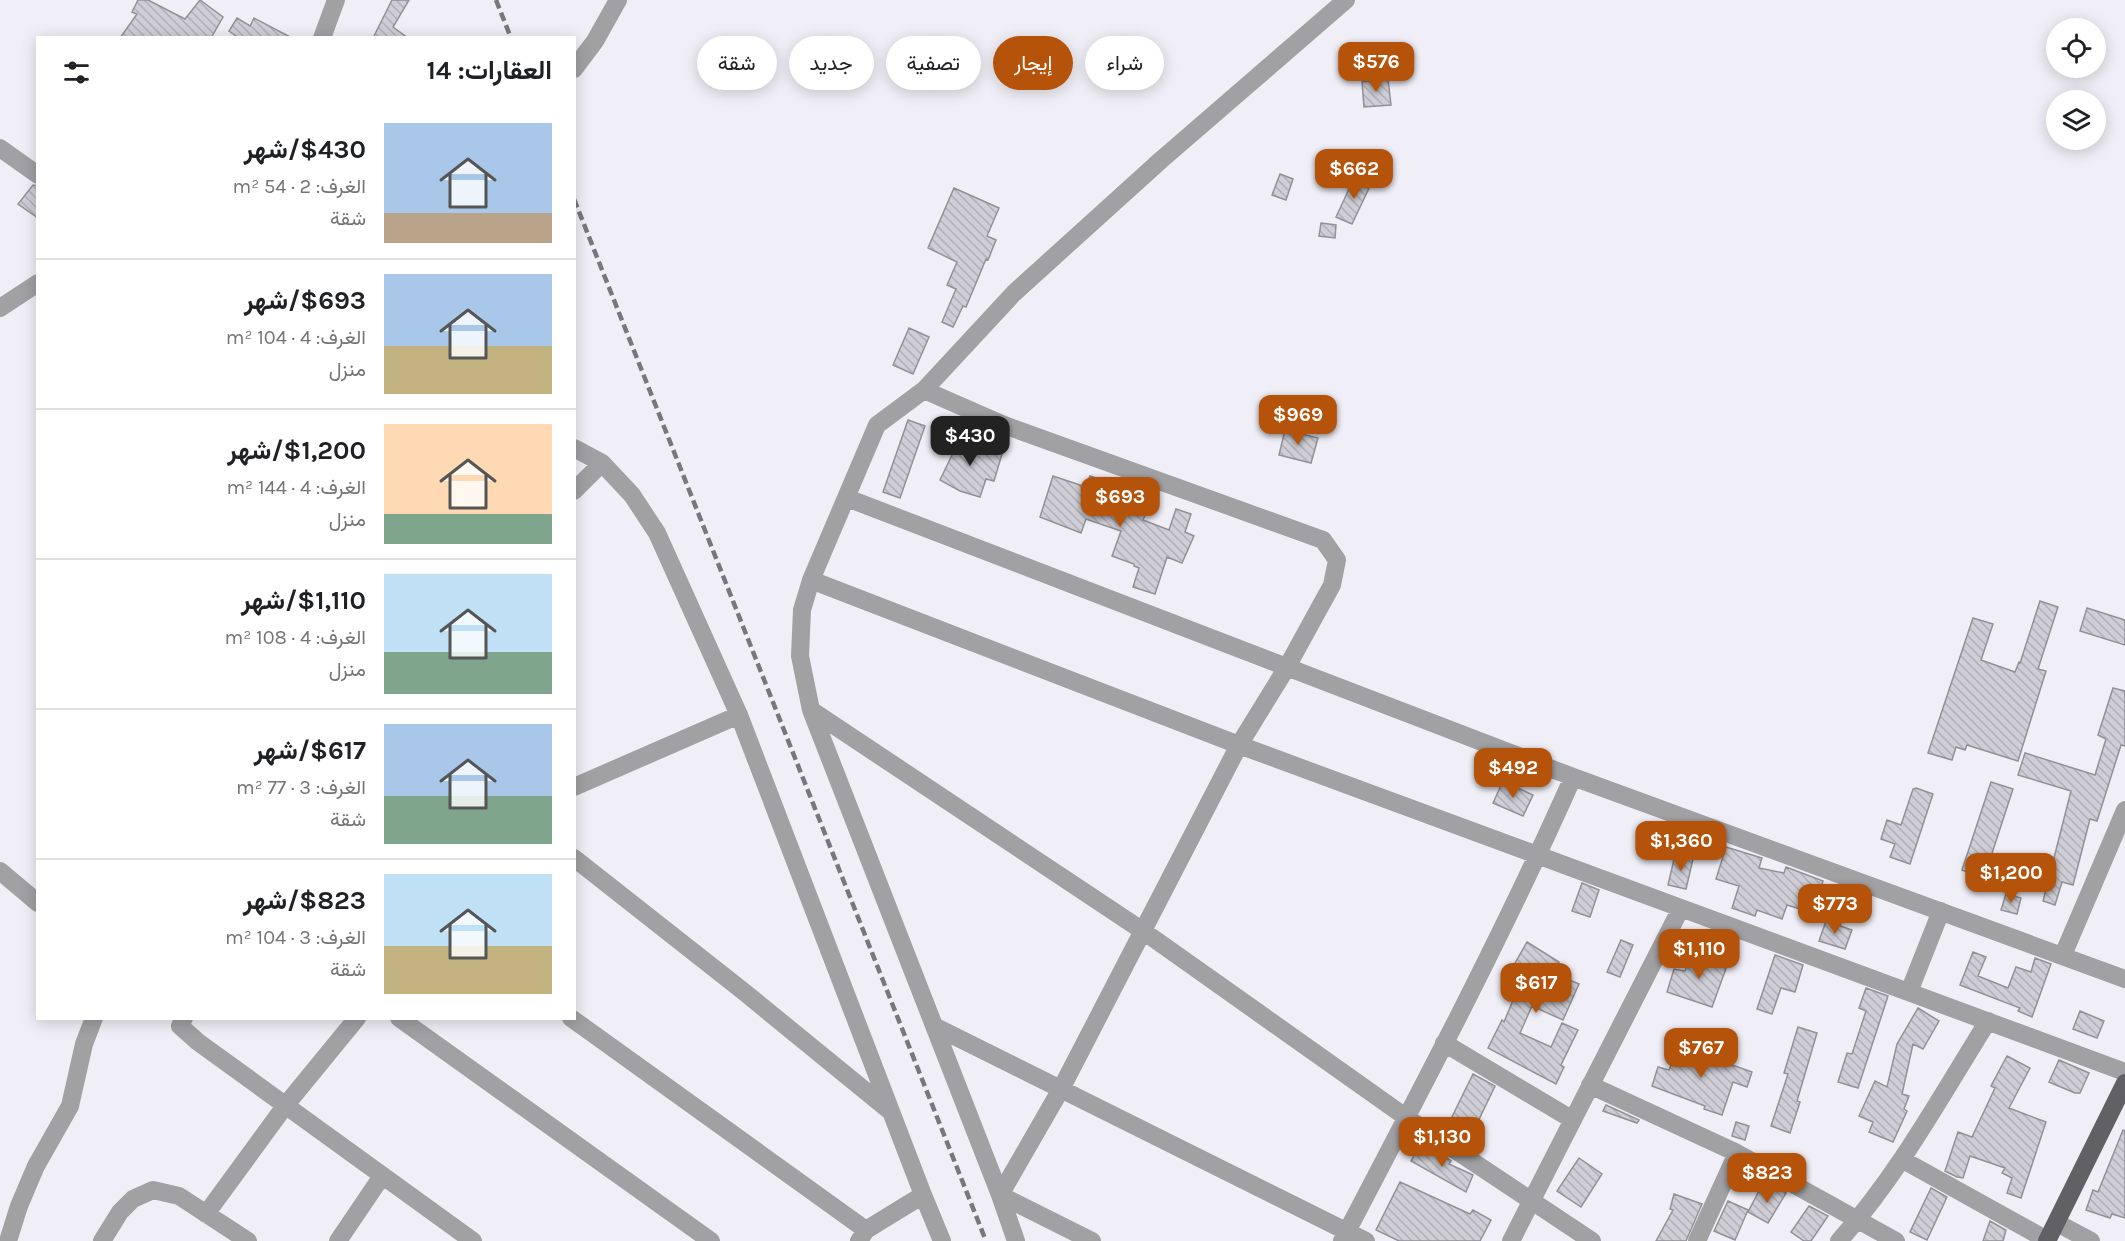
<!DOCTYPE html>
<html lang="ar">
<head>
<meta charset="utf-8">
<style>
  body { margin:0; font-family:Karla,Vazirmatn,sans-serif; background:#f6f6f6; color:#202124; direction:rtl; height:100vh; display:flex; flex-direction:column; font-size:22px; white-space:nowrap }
  * { box-sizing:border-box; margin:0 }
  p { font-size:20px; color:#757577 }
  .icon { flex:none; width:33px; height:33px; fill:none; stroke:currentColor; stroke-width:2; stroke-linecap:round; stroke-linejoin:round }
  .map { position:relative; flex:1; overflow:hidden; direction:ltr }
  .sheet { position:absolute; left:36px; top:36px; width:540px; height:984px; display:flex; flex-direction:column; background:#fff; border-radius:0px; box-shadow:0 3px 15px #0003; direction:rtl }
  .sheet>* { flex:none }
  .hud { position:absolute; left:594px; top:36px; width:570px; height:54px; direction:rtl; display:flex; gap:12px }
  .buttons { position:absolute; left:2046px; top:18px; display:grid; gap:12px }
  .buttons a { display:grid; place-items:center; width:60px; height:60px; border-radius:50%; background:#fff; box-shadow:0 3px 15px #0003; font-size:30px }
  .price { position:absolute; translate:-50% -51px; padding:0 14px; border-radius:12px; background:#b45309; color:#fff; font-size:20px; line-height:39px; filter:drop-shadow(0 2px 3px #0008) }
  .price::after { content:''; position:absolute; left:50%; top:36px; width:18px; height:14px; margin-left:-9px; background:inherit; clip-path:polygon(0 0,100% 0,50% 100%) }
  .price.current { background:#222; color:#fff }
  ul { padding:0; list-style:none }
  li { display:flex; align-items:center; gap:18px; height:150px; padding:0 24px }
  li+li { border-top:2px solid #e0e0e0 }
  li span { display:grid; place-items:center; flex:none; width:168px; height:120px; border-radius:0px; color:#555 }
  li>.icon { margin-inline-start:auto }
  span .icon { width:72px; height:72px; fill:#fffc; stroke-width:1 }
  li b { font-size:26px }
  h2 { display:flex; justify-content:space-between; align-items:center; height:72px; padding:0 24px; font-size:26px }
  .tag { padding:0 21px; border-radius:27px; background:#fff; box-shadow:0 3px 15px #0003; font-size:21px; line-height:54px }
  .tag.current { background:#b45309; color:#fff }
  .map>svg:first-child { display:block }
  .building { fill:url(#building-back-hatch); stroke:#929198; stroke-width:1.5 }
  .lines { fill:none; stroke-linecap:round; stroke-linejoin:round }
  .minor { stroke:#a1a1a4; stroke-width:18 }
  .major { stroke:#606065; stroke-width:18 }
  .rail { stroke:#78777d; stroke-width:4.5; stroke-dasharray:9 4.5; stroke-linecap:butt }
</style>
</head>
<body>
<div class="map">
<svg width="2125" height="1241" viewBox="0 0 2125 1241">
  <defs>
    <pattern id="building-back-hatch" width="6" height="6" patternUnits="userSpaceOnUse" patternTransform="scale(1.5)"><rect width="6" height="6" fill="#cfced6"/><path d="M-1 5l2 2M0 0l6 6M5-1l2 2" fill="none" stroke="#b0b0b6"/></pattern>
  </defs>
  <rect width="100%" height="100%" fill="#f0eff7"/>
  <path class="building" d="M138,0H148L185,19L200,0L223,17L211,38H120L137,14L132,12Z
    M392,0H409L393,27L408,38H373Z
    M237,18L250,26L254,18L292,38H239L229,31Z
    M1388,79L1391,105L1364,107L1362,82Z
    M1280,174L1293,179L1286,200L1272,195Z
    M1355,176L1371,184L1352,224L1336,217Z
    M33,185L38,186V218L18,204Z
    M954,188L999,208L987,236L996,240L988,260L986,259L966,307L963,306L953,327L942,322L956,289L947,285L957,262L928,248Z
    M1321,223L1336,225L1335,238L1319,236Z
    M909,328L929,337L913,374L893,365Z
    M908,420L925,426L900,498L883,492Z
    M1285,430L1318,438L1311,463L1279,455Z
    M948,437L982,450L983,448L1002,454L994,481L986,479L980,497L960,491L940,480L953,453L943,449Z
    M1053,476L1086,487L1090,476L1105,481L1099,496L1146,513L1143,520L1169,530L1176,509L1191,514L1185,532L1194,536L1182,563L1167,557L1155,594L1133,587L1139,568L1134,566V564L1112,556L1121,531L1086,519L1081,533L1040,517Z
    M2040,601L2058,607L2038,669L2046,671L2018,761L1967,745L1965,750L1956,747L1952,760L1928,753L1973,618L1993,624L1981,660L2015,672L2019,662L2020,663Z
    M2087,608L2125,620V645L2080,631Z
    M2113,688L2125,691V746L2121,745L2097,821L2090,819L2073,885L2062,882L2055,905L2043,901L2071,791L2018,775L2025,753L2095,775L2106,739L2098,735Z
    M1503,781L1533,795L1523,816L1493,803Z
    M1991,782L2013,789L1984,878L1962,870Z
    M1916,788L1933,794L1910,864L1890,857L1895,844L1881,839L1887,820L1901,825L1913,789Z
    M1671,825L1688,831L1683,850L1665,844Z
    M1726,847L1762,858L1759,868L1784,873L1786,867L1823,881L1813,913L1787,905L1782,919L1757,910L1755,916L1732,908L1739,886L1716,879Z
    M1675,855L1693,859L1686,889L1668,885Z
    M1582,883L1599,890L1590,917L1572,911Z
    M1837,885L1851,891L1847,900L1834,895Z
    M2006,894L2021,898L2017,914L2001,910Z
    M1826,921L1852,930L1845,949L1819,941Z
    M1621,940L1633,945L1620,977L1607,972Z
    M1527,942L1559,962L1552,973L1579,984L1563,1020L1532,1006L1520,1033L1551,1047L1562,1023L1578,1030L1561,1065L1564,1067L1556,1084L1488,1048L1502,1020L1504,1022L1516,993L1502,986Z
    M1973,952L1986,957L1978,976L2008,988L2016,967L2031,972L2035,958L2051,964L2032,1017L2018,1011L2020,1008L1960,985Z
    M1698,953L1728,963L1712,1007L1667,992L1674,969L1685,971L1689,958L1695,961Z
    M1775,955L1803,965L1795,992L1781,988L1772,1014L1757,1009Z
    M1866,988L1888,996L1858,1088L1838,1082L1847,1053L1852,1054L1866,1011L1859,1008Z
    M1918,1008L1939,1021L1923,1049L1913,1044L1902,1094L1909,1096L1904,1109L1907,1111L1893,1142L1869,1132L1873,1122L1859,1116L1875,1081L1887,1087L1897,1044Z
    M2080,1011L2104,1021L2097,1038L2073,1029Z
    M1798,1027L1817,1033L1797,1101L1800,1102L1790,1133L1771,1126L1788,1074L1784,1073Z
    M1679,1046L1752,1072L1747,1087L1733,1082L1722,1115L1704,1109L1705,1106L1652,1086L1658,1067L1669,1070Z
    M2007,1056L2030,1068L2009,1108L2046,1122L2021,1198L2007,1193L2012,1178L2002,1173L2005,1168L1970,1156L1963,1178L1957,1177L1945,1171L1958,1132L1972,1137L1995,1088L1991,1086Z
    M2059,1060L2089,1073L2080,1093H2075L2049,1082Z
    M1473,1074L1495,1086L1472,1134L1449,1123Z
    M1606,1105L1639,1120L1637,1123L1603,1111Z
    M1736,1122L1749,1126L1745,1140L1732,1136Z
    M2123,1130L2125,1131V1218L2112,1214L2110,1218L2086,1210L2093,1190L2098,1192Z
    M1420,1145L1438,1156L1440,1153L1451,1161L1449,1164L1473,1175L1466,1192L1411,1161Z
    M1579,1158L1602,1174L1581,1207L1557,1191Z
    M1400,1182L1470,1214L1473,1210L1491,1220L1480,1241H1399L1376,1230Z
    M1773,1186L1786,1193L1768,1223L1748,1212L1760,1189L1769,1194Z
    M1931,1188L1947,1197L1927,1240L1910,1232Z
    M1674,1194L1702,1204L1686,1241H1656L1673,1210L1670,1209Z
    M1728,1201L1748,1210L1735,1240L1714,1231Z
    M1809,1206L1828,1216L1811,1241H1804L1791,1232Z
    M1990,1221L2006,1230L2003,1241H1983Z"/>
  <g class="lines">
    <path class="minor" d="M322,38L336,0
      M574,69L595,41L618,0
      M0,148L38,175
      M0,308L38,283
      M924,390L1004,425L1323,540L1337,560L1332,585L1287,667L1239,745L1061,1089L1000,1195L1092,1241
      M574,448L602,463L632,495L657,533L739,715L923,1195L942,1241
      M574,491L602,463
      M847,498L1573,777L2125,979
      M811,580L1239,745L2125,1072
      M811,710L1143,931L1407,1118L1592,1241
      M574,787L739,715
      M574,858L743,991L890,1111
      M0,871L38,903
      M2063,955L2125,810
      M1909,992L1941,911
      M184,1018L180,1026L198,1042L473,1241
      M399,1018L711,1241
      M571,1018L866,1230
      M934,1026L1366,1241
      M1444,1043L1573,1120
      M1590,1085L1737,1153L1896,1241
      M1903,1160L2047,1240
      M206,1214L285,1106L357,1018
      M2057,1223L2091,1241
      M8,1241L19,1206L36,1166L70,1106L84,1044L94,1018
      M102,1241L120,1212L133,1199L153,1190L179,1196L248,1241
      M338,1241L382,1176
      M859,1241L866,1230L923,1195
      M1016,1241L1000,1195L811,710L800,656L802,610L811,580L877,425L924,390L1014,293L1161,160L1346,0
      M1342,1241C1422,1088 1503,935 1573,777
      M1511,1241L1681,908
      M1697,1241L1737,1153
      M1839,1241C1898,1175 1941,1096 1988,1021"/>
    <path class="major" d="M2047,1241L2125,1083"/>
    <path class="rail" d="M496,0L511,38
      M574,199L986,1241"/>
  </g>
</svg>
<div class="buttons">
<a><svg class="icon" aria-label="locate" viewBox="0 0 24 24"><circle cx="12" cy="12" r="6"/><path d="M12 2v4M12 18v4M2 12h4M18 12h4"/></svg></a>
<a><svg class="icon" aria-label="layers" viewBox="0 0 24 24"><path d="M12 4l9 5-9 5-9-5zM3 14l9 5 9-5"/></svg></a>
</div>
<b class="price" style="left:1376px;top:93px">$576</b>
<b class="price" style="left:1354px;top:200px">$662</b>
<b class="price" style="left:1298px;top:446px">$969</b>
<b class="price current" style="left:970px;top:467px">$430</b>
<b class="price" style="left:1120px;top:528px">$693</b>
<b class="price" style="left:1513px;top:799px">$492</b>
<b class="price" style="left:1681px;top:872px">$1,360</b>
<b class="price" style="left:2011px;top:904px">$1,200</b>
<b class="price" style="left:1835px;top:935px">$773</b>
<b class="price" style="left:1699px;top:980px">$1,110</b>
<b class="price" style="left:1536px;top:1014px">$617</b>
<b class="price" style="left:1701px;top:1079px">$767</b>
<b class="price" style="left:1442px;top:1168px">$1,130</b>
<b class="price" style="left:1767px;top:1204px">$823</b>
<div class="hud">
<a class="tag">شراء</a>
<a class="tag current">إيجار</a>
<a class="tag">تصفية</a>
<a class="tag">جديد</a>
<a class="tag">شقة</a>
</div>
<section class="sheet">
<h2>العقارات: 14<svg class="icon" aria-label="filters" viewBox="0 0 24 24"><path d="M4 7h16M4 17h16"/><circle cx="9" cy="7" r="2"/><circle cx="15" cy="17" r="2"/></svg></h2>
<ul>
<li><span style="background:linear-gradient(#a9c7e8 75%,#b9a48a 0)"><svg class="icon" aria-label="home" viewBox="0 0 24 24"><path d="M3 11l9-7 9 7M6 9v11h12V9"/></svg></span><div><b>$430/شهر</b><p>الغرف: 2 · 54 m²</p><p>شقة</p></div></li>
<li><span style="background:linear-gradient(#a9c7e8 60%,#c2b280 0)"><svg class="icon" aria-label="home" viewBox="0 0 24 24"><path d="M3 11l9-7 9 7M6 9v11h12V9"/></svg></span><div><b>$693/شهر</b><p>الغرف: 4 · 104 m²</p><p>منزل</p></div></li>
<li><span style="background:linear-gradient(#ffd9b3 75%,#7fa58c 0)"><svg class="icon" aria-label="home" viewBox="0 0 24 24"><path d="M3 11l9-7 9 7M6 9v11h12V9"/></svg></span><div><b>$1,200/شهر</b><p>الغرف: 4 · 144 m²</p><p>منزل</p></div></li>
<li><span style="background:linear-gradient(#bfe0f5 65%,#7fa58c 0)"><svg class="icon" aria-label="home" viewBox="0 0 24 24"><path d="M3 11l9-7 9 7M6 9v11h12V9"/></svg></span><div><b>$1,110/شهر</b><p>الغرف: 4 · 108 m²</p><p>منزل</p></div></li>
<li><span style="background:linear-gradient(#a9c7e8 60%,#7fa58c 0)"><svg class="icon" aria-label="home" viewBox="0 0 24 24"><path d="M3 11l9-7 9 7M6 9v11h12V9"/></svg></span><div><b>$617/شهر</b><p>الغرف: 3 · 77 m²</p><p>شقة</p></div></li>
<li><span style="background:linear-gradient(#bfe0f5 60%,#c2b280 0)"><svg class="icon" aria-label="home" viewBox="0 0 24 24"><path d="M3 11l9-7 9 7M6 9v11h12V9"/></svg></span><div><b>$823/شهر</b><p>الغرف: 3 · 104 m²</p><p>شقة</p></div></li>
</ul>
</section>
</div>
</body>
</html>
